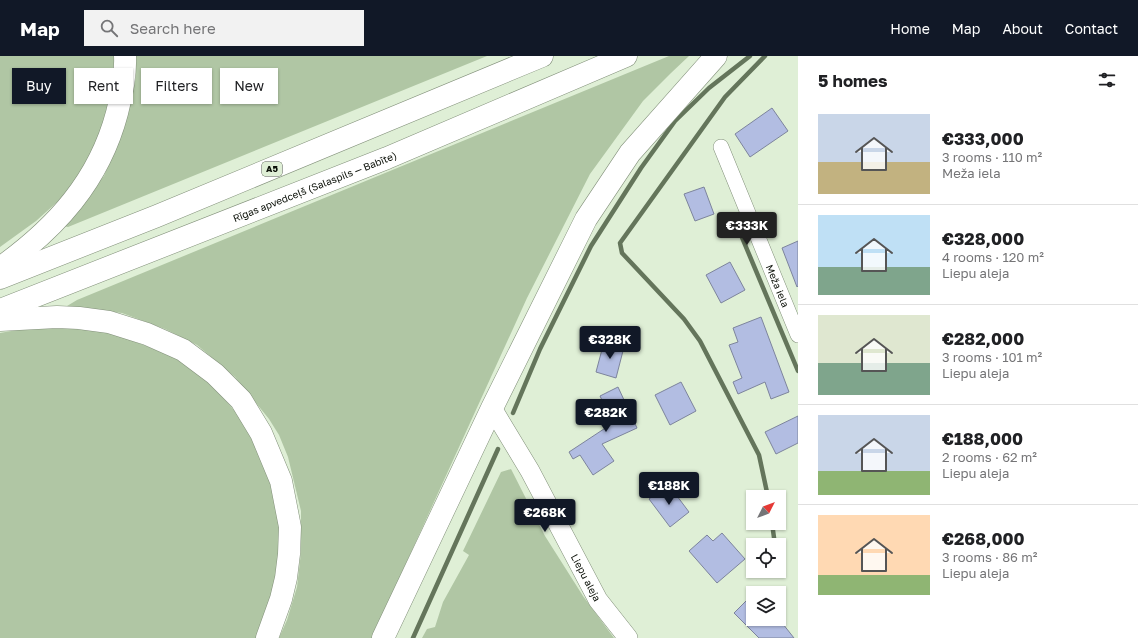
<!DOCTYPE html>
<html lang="en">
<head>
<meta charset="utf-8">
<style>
  body { margin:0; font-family:"Golos Text",sans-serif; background:#f2f2f2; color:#202124; height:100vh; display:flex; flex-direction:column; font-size:15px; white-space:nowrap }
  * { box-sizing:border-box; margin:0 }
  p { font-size:13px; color:#757577 }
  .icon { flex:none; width:22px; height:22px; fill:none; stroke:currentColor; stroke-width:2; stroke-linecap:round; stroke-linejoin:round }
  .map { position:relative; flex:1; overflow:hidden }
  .side { display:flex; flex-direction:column; background:#fff; width:340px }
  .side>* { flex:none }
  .top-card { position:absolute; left:12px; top:12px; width:380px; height:36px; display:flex; gap:8px }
  .needle { width:26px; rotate:48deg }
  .controls { position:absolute; left:746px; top:434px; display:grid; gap:8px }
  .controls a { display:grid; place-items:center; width:40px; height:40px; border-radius:0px; background:#fff; box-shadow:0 1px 3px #0004; font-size:20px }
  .price { position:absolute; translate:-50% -34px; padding:0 9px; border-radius:4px; background:#111827; color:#fff; font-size:13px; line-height:26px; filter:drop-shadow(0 1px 2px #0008) }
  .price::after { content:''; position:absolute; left:50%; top:24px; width:12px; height:9px; margin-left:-6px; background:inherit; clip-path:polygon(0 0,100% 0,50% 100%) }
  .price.selected { background:#222; color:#fff }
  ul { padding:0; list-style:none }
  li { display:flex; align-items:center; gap:12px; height:100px; padding:0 20px }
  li+li { border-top:1px solid #e0e0e0 }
  li span { display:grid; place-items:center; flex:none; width:112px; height:80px; border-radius:0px; color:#555 }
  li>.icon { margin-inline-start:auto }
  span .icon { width:48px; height:48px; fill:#fffc; stroke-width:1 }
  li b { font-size:17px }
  h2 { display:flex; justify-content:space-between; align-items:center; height:48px; padding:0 20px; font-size:17px }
  .chip { padding:0 14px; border-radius:0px; background:#fff; box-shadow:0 1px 3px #0004; font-size:14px; line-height:36px }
  .chip.selected { background:#111827; color:#fff }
  header { display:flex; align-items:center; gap:24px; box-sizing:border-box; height:56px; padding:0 20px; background:#111827; color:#fff }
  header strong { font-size:19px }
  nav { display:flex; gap:22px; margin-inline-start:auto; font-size:14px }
  .search { width:280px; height:36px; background:#f2f2f2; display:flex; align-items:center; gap:10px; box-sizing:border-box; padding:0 14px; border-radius:0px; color:#757577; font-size:15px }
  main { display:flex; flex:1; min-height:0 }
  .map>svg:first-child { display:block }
  .green { fill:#b0c6a4 }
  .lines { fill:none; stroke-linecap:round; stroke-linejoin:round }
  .stream { stroke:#64755b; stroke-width:4.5 }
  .building { fill:#b2bde2; stroke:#7d849c }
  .minor-casing { stroke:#82907a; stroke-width:16 }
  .tertiary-casing { stroke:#82907a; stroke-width:20 }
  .trunk-casing { stroke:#82907a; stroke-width:23 }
  .minor { stroke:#fff; stroke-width:15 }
  .tertiary { stroke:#fff; stroke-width:19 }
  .trunk { stroke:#fff; stroke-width:22 }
  .labels { text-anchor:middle; stroke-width:4; stroke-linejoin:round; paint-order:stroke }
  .shield { fill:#dfefd6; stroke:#4b5446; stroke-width:1 }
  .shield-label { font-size:9px; font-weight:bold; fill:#0c1109 }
  .street-label { font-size:10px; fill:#0c1109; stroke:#dfefd6 }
</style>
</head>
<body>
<header>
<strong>Map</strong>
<div class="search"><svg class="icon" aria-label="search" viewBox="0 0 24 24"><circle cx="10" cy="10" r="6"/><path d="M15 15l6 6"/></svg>Search here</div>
<nav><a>Home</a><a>Map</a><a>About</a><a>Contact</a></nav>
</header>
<main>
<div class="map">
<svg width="798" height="582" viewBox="0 0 798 582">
  <rect width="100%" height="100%" fill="#dfefd6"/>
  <path class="green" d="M0,0H116V24L106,69L89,106L65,139L36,165L0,191Z
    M136,0H487L68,171L63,170L65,166L104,120L125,69L136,21Z
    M669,0H689L671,17L643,45L590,118L527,242L372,582H279L287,564L297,531L301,496V455L288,401L279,379L269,363L235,321L197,289L165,273L122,257L67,250L77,244Z
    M55,267L108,276L149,291L177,303L212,329L254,377L278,443L281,471L275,533L257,582H0V277Z
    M511,413L545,480L583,540L614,582H422L427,573L435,571L443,546L469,499L463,495L501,416Z"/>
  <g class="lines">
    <path class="stream" d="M765,0L725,41L620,187L622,197L684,263L700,285L759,399L768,441
      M733,160L798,315
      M513,357L540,293L591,190L641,112L675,65L709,32L750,0
      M772,467L775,489
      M413,582L498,393"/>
  </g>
  <path class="building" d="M772,52L788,75L750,101L735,78Z
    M704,131L714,158L695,165L684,138Z
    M798,185V230L797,231L782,192Z
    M730,206L745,234L721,247L706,219Z
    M761,261L789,336L771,343L765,326L738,338L733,326L742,322L729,289L738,286L733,272Z
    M604,286L624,291L616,322L596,316Z
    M681,326L696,355L670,369L655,339Z
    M618,331L637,372L602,388L614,405L593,419L580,399L573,403L569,396L613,367L600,340Z
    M798,360V387L776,398L765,376Z
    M668,428L689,456L670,471L649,443Z
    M722,477L745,503L717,527L689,495L707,479L713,485Z
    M753,538V563H779L794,582H759L734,557Z"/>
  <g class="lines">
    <defs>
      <g id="minor">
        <path id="s1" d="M721,91L798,279"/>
      </g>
      <g id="tertiary">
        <path id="s2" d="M492,352L530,415L598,544L628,582"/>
      </g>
      <g id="trunk">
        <path d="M0,212C56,172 99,125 117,57C122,38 126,20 125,0"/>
        <path d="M0,222L157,160L542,0"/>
        <path id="s3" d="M0,254L387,102L626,0"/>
        <path d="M0,264L57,261L79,262L109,266L147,278L183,294L215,318L241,344L261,377L281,425L290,471L289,498L286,522L281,543L267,582"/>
        <path d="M383,582L492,352L586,163L630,97L716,0"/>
      </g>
    </defs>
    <use href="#minor" class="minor-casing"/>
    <use href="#tertiary" class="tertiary-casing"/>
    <use href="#trunk" class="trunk-casing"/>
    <use href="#minor" class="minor"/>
    <use href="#tertiary" class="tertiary"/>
    <use href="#trunk" class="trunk"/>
  </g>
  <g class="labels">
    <rect class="shield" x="262" y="106" width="20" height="14" rx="3"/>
    <g class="shield-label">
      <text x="272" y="116">A5</text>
    </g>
    <g class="street-label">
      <text dy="4" stroke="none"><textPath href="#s3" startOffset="338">Rīgas apvedceļš (Salaspils — Babīte)</textPath></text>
      <text dy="4" stroke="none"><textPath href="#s1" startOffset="150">Meža iela</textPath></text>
      <text dy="4" stroke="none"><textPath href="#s2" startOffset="194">Liepu aleja</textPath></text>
    </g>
  </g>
</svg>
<div class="controls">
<a><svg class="needle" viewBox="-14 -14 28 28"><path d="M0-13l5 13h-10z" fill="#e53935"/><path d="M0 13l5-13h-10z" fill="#757577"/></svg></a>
<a><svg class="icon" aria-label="locate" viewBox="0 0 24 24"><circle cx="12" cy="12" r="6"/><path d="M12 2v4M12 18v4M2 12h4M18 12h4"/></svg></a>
<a><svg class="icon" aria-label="layers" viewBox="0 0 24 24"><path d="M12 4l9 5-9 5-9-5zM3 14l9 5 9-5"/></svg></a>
</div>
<b class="price selected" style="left:747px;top:190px">€333K</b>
<b class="price" style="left:610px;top:304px">€328K</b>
<b class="price" style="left:606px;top:377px">€282K</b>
<b class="price" style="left:669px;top:450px">€188K</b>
<b class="price" style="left:545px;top:477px">€268K</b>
<div class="top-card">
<a class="chip selected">Buy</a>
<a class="chip">Rent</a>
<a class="chip">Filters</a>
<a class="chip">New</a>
</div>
</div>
<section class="side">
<h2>5 homes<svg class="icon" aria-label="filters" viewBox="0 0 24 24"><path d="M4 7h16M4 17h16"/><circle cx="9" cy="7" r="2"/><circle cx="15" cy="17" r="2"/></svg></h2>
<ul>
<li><span style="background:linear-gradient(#c9d6e8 60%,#c2b280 0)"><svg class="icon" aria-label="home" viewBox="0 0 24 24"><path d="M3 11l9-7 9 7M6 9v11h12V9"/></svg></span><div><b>€333,000</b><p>3 rooms · 110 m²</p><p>Meža iela</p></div></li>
<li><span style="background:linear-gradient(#bfe0f5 65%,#7fa58c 0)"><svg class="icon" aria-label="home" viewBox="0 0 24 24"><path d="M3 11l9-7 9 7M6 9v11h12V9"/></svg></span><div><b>€328,000</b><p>4 rooms · 120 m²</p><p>Liepu aleja</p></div></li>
<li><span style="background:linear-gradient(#dfe7d0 60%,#7fa58c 0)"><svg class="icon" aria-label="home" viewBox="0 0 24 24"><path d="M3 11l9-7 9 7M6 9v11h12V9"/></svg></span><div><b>€282,000</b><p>3 rooms · 101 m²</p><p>Liepu aleja</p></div></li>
<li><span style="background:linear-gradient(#c9d6e8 70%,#8fb573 0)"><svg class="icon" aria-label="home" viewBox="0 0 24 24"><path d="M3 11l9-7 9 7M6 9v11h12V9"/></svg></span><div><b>€188,000</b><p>2 rooms · 62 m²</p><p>Liepu aleja</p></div></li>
<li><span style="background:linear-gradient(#ffd9b3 75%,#8fb573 0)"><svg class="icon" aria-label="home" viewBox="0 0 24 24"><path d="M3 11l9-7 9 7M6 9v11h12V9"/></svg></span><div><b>€268,000</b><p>3 rooms · 86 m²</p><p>Liepu aleja</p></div></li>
</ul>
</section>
</main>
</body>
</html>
